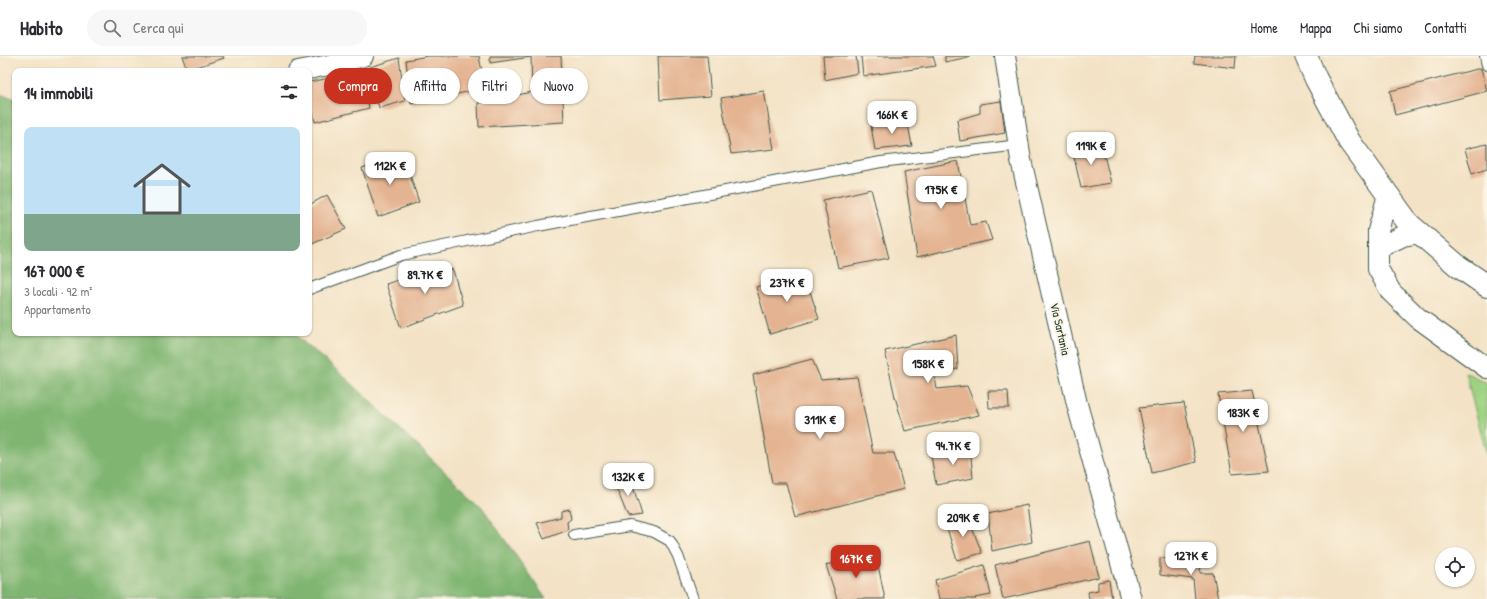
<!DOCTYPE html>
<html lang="it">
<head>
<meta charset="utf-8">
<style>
  body { margin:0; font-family:"Patrick Hand",sans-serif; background:#f7f7f7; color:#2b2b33; height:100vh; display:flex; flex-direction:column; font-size:15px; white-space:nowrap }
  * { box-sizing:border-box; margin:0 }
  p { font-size:13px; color:#7c7c81 }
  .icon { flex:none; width:22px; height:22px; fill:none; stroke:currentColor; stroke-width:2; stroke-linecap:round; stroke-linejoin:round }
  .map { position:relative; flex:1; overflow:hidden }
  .panel { position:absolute; left:12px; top:12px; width:300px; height:268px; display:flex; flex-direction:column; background:#fff; border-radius:8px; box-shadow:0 1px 3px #0004 }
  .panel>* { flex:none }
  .guide { position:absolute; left:324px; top:12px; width:380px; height:36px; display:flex; gap:8px }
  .buttons { position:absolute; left:1435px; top:491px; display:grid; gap:8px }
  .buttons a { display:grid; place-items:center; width:40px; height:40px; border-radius:50%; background:#fff; box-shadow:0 1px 3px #0004; font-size:20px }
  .price { position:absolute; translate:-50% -34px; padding:0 9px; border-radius:8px; background:#fff; color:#222; font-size:13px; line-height:26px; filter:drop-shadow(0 1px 2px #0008) }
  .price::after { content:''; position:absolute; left:50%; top:24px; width:12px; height:9px; margin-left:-6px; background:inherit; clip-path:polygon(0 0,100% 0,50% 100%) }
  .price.on { background:#c8321e; color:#fff }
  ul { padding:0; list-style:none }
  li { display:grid; align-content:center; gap:8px; height:212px; padding:0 12px }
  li+li { border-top:1px solid #e1e1e2 }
  li span { display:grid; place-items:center; height:124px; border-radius:8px; color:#555 }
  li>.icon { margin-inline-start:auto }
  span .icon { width:72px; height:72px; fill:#fffc; stroke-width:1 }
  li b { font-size:17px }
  h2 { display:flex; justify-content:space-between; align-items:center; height:48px; padding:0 12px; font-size:17px }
  .pill { padding:0 14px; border-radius:18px; background:#fff; box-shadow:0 1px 3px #0004; font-size:14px; line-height:36px }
  .pill.on { background:#c8321e; color:#fff }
  header { display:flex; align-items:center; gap:24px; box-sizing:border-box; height:56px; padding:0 20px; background:#fff; border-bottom:1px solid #e1e1e2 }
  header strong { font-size:19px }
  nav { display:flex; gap:22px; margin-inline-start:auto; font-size:14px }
  .search { width:280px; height:36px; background:#f7f7f7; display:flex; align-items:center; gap:10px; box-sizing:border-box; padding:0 14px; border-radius:22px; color:#7c7c81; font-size:15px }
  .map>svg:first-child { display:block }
  .green { fill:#9fd383; stroke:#5f885c }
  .forest { fill:#7fb571; stroke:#4f7952 }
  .building { fill:#e4b391 }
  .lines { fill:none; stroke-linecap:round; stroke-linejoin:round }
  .lane-casing { stroke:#3f564a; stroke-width:12 }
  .street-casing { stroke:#3f564a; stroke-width:22 }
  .secondary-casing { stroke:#3f564a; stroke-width:24 }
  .lane { stroke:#fff; stroke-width:10 }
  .street { stroke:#fff; stroke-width:20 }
  .secondary { stroke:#fff; stroke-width:22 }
  .labels { text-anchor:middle; stroke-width:4; stroke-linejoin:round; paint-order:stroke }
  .street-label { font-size:12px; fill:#1f3d34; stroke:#fcf5e5 }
</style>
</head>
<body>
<header>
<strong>Habito</strong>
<div class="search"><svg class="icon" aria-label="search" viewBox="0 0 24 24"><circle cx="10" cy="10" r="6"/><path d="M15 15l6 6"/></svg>Cerca qui</div>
<nav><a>Home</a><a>Mappa</a><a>Chi siamo</a><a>Contatti</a></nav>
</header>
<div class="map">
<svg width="1487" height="543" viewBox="0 0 1487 543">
  <rect width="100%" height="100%" fill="#fcf5e5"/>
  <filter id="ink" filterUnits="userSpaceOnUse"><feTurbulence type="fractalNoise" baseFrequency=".025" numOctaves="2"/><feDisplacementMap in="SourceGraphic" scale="8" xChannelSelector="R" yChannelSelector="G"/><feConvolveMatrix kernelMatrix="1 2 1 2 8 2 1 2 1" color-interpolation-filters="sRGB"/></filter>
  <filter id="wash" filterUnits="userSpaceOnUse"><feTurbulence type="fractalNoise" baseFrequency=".012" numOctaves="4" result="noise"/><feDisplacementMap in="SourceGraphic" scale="16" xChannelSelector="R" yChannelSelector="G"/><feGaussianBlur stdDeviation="0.9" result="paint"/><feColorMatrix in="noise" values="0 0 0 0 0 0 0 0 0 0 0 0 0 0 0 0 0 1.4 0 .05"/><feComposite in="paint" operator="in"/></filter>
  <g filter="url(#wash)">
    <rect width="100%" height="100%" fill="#f3e2c5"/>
    <path class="green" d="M1465,316L1487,327V399Z"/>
    <path class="forest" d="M0,38L15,44V277H293L347,323L482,451L546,543H0Z"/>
    <g id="blocks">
      <path class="building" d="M182,0H223L224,2L187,14Z
        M428,0H479L485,32L411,48L406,4Z
        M490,0H561L564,66L479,71L478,47L532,36L531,1L490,7Z
        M658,0H707L711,40L660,44Z
        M823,0H856L858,17L825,24Z
        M861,0H933L936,10L863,20Z
        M945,0H969V1L945,6Z
        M1195,0H1236L1235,12L1194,7Z
        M399,2L405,45L379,52L370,11Z
        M1481,12L1487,35L1395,59L1390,35Z
        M362,16L369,52L315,66L309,38V26Z
        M764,35L774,93L731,98L721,42Z
        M1001,45L1005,77L960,85L957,64L980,57V48Z
        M907,63L912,90L875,94L871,70Z
        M1101,87L1111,127L1081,132L1072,92Z
        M1487,88V113L1472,118L1465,93Z
        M403,99L419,146L378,161L362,112Z
        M958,105L970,169L986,166L992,184L917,201L904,116Z
        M871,133L889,202L838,212L823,144Z
        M327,139L346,173L312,188L309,183V149Z
        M441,210L453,214L463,249L401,272L386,228Z
        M804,217L819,263L770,278L756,231Z
        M956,279L958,313L934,316L937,333L967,330L979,359L905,375L895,341L885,295Z
        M812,303L821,324L857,321L873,397H894L904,433L795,461L786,427H772L753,319Z
        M988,335H1008L1009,352H989Z
        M1252,335L1269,415L1232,418L1218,338Z
        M1184,347L1196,406L1152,417L1139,352Z
        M970,390L973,422L936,429L931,399Z
        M630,421L642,459L628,461L614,426Z
        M1027,449L1032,486L992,495L988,458Z
        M569,453L571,463L567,466L568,474L544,483L537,467L561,461V455Z
        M967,459L982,497L957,504L945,466Z
        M1090,485L1099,521L1003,543L995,509Z
        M864,498L866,510L878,509L885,543H837L826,509Z
        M1160,502L1201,503L1200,517H1213L1218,543H1195L1193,523L1160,519Z
        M984,509L991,539L975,542L976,543H939L935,524Z
        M1109,524L1112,543H1089L1088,536L1098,534V526Z"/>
    </g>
  </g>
  <g filter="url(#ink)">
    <use href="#blocks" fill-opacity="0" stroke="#3f564a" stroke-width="1"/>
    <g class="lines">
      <defs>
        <path id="lane" d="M1485,0L1487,9
          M309,233L401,199L538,170L881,106L1019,89
          M574,479L630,470L654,476L670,485L678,500L693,543"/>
        <path id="street" d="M1005,0L1021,104L1077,348L1131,543
          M298,15L334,8L363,0
          M1388,139L1378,175V192L1403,180L1420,177
          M1378,192V213L1391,236L1418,262L1487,312"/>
        <path id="secondary" d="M1306,0L1316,23L1349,85L1409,168L1458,210L1487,230"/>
      </defs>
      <use href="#lane" class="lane-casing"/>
      <use href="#street" class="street-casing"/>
      <use href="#secondary" class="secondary-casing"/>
      <use href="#lane" class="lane"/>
      <use href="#street" class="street"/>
      <use href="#secondary" class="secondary"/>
    </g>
  </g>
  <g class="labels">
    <g class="street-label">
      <text transform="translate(1060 273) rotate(77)" y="4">Via Sartania</text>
    </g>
  </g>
</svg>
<div class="buttons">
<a><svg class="icon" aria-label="locate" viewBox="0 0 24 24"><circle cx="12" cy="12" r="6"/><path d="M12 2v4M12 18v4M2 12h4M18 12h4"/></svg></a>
</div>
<b class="price" style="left:892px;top:79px">166K €</b>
<b class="price" style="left:1091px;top:110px">119K €</b>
<b class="price" style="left:390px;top:130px">112K €</b>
<b class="price" style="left:941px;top:154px">175K €</b>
<b class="price" style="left:425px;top:239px">89.7K €</b>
<b class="price" style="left:787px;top:247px">237K €</b>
<b class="price" style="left:928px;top:328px">158K €</b>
<b class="price" style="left:1243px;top:377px">183K €</b>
<b class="price" style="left:820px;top:384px">311K €</b>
<b class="price" style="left:953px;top:410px">94.7K €</b>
<b class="price" style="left:628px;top:441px">132K €</b>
<b class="price" style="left:963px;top:482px">209K €</b>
<b class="price" style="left:1191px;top:520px">127K €</b>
<b class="price on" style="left:856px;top:523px">167K €</b>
<div class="guide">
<a class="pill on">Compra</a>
<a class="pill">Affitta</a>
<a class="pill">Filtri</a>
<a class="pill">Nuovo</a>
</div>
<section class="panel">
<h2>14 immobili<svg class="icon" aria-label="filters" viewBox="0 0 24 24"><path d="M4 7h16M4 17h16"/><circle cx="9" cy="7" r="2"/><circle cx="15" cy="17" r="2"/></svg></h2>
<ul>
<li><span style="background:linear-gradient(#bfe0f5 70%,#7fa58c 0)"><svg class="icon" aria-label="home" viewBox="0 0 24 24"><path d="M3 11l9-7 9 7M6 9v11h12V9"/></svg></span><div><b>167 000 €</b><p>3 locali · 92 m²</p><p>Appartamento</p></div></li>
</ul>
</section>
</div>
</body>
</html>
